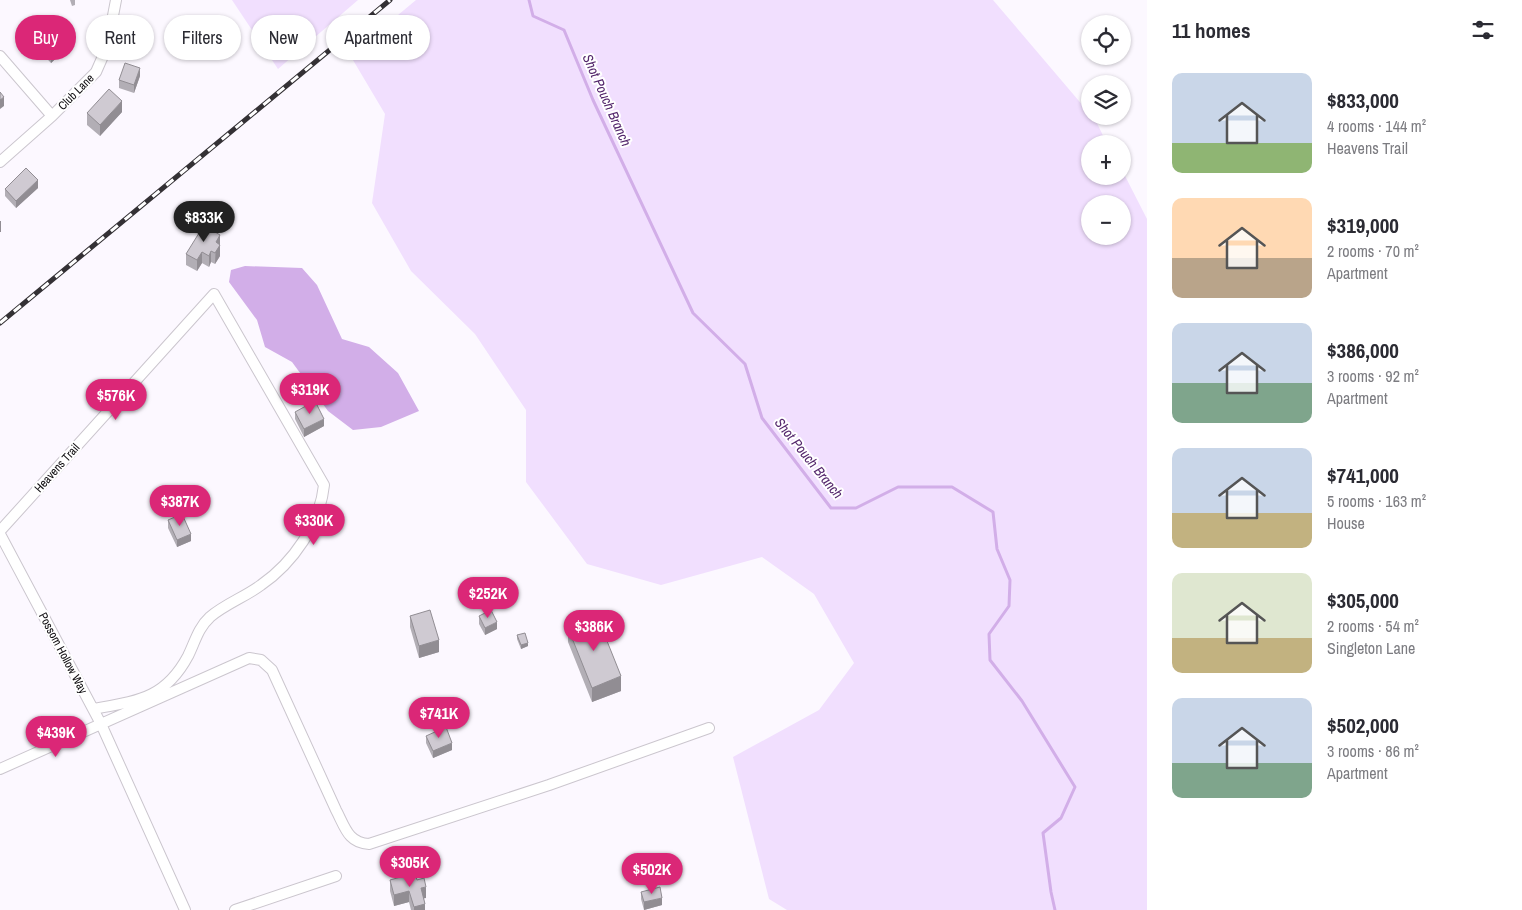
<!DOCTYPE html>
<html lang="en">
<head>
<meta charset="utf-8">
<style>
  body { margin:0; font-family:"Archivo Narrow",sans-serif; background:#f2f2f3; color:#2b2b33; height:100vh; display:flex; flex-direction:column; font-size:19px; white-space:nowrap }
  * { box-sizing:border-box; margin:0 }
  p { font-size:16px; color:#7c7c81 }
  .icon { flex:none; width:28px; height:28px; fill:none; stroke:currentColor; stroke-width:2; stroke-linecap:round; stroke-linejoin:round }
  .map { position:relative; flex:1; overflow:hidden }
  .drawer { display:flex; flex-direction:column; background:#fff; width:375px }
  .drawer>* { flex:none }
  .guide { position:absolute; left:15px; top:15px; width:475px; height:45px; display:flex; gap:10px }
  .buttons { position:absolute; left:1081px; top:15px; display:grid; gap:10px }
  .buttons a { display:grid; place-items:center; width:50px; height:50px; border-radius:50%; background:#fff; box-shadow:0 1px 4px #0004; font-size:25px }
  .price { position:absolute; translate:-50% -42px; padding:0 11px; border-radius:18px; background:#db2777; color:#fff; font-size:16px; line-height:32px; filter:drop-shadow(0 1px 2px #0008) }
  .price::after { content:''; position:absolute; left:50%; top:30px; width:15px; height:11px; margin-left:-8px; background:inherit; clip-path:polygon(0 0,100% 0,50% 100%) }
  .price.active { background:#222; color:#fff }
  ul { padding:0; list-style:none }
  li { display:flex; align-items:center; gap:15px; height:125px; padding:0 25px }
  li span { display:grid; place-items:center; flex:none; width:140px; height:100px; border-radius:10px; color:#555 }
  li>.icon { margin-inline-start:auto }
  span .icon { width:60px; height:60px; fill:#fffc; stroke-width:1 }
  li b { font-size:21px }
  h2 { display:flex; justify-content:space-between; align-items:center; height:60px; padding:0 25px; font-size:21px }
  .pill { padding:0 18px; border-radius:22px; background:#fff; box-shadow:0 1px 4px #0004; font-size:18px; line-height:45px }
  .pill.active { background:#db2777; color:#fff }
  main { display:flex; flex:1; min-height:0 }
  .map>svg:first-child { display:block }
  .green { fill:#f1dffe; fill-rule:evenodd }
  .water { fill:#d2aee8 }
  .lines { fill:none; stroke-linecap:round; stroke-linejoin:round }
  .stream { stroke:#d2aee8; stroke-width:3 }
  .street-casing { stroke:#cbc6ce; stroke-width:12 }
  .street { stroke:#fff; stroke-width:10 }
  .rail-casing { stroke:#343135; stroke-width:5 }
  .rail { stroke:#fff; stroke-width:3; stroke-dasharray:9; stroke-linecap:butt }
  .wall { fill:#b2aeb5 }
  .shaded-wall { fill:#918d93 }
  .building { fill:#cfcad2; stroke:#918d93 }
  .labels { text-anchor:middle; stroke-width:4; stroke-linejoin:round; paint-order:stroke }
  .street-label { font-size:12px; fill:#0e0c0f; stroke:#fff }
  .water-label { font-size:14px; font-style:italic; fill:#54276c; stroke:#fff }
</style>
</head>
<body>
<main>
<div class="map">
<svg width="1147" height="910" viewBox="0 0 1147 910">
  <rect width="100%" height="100%" fill="#fcf8ff"/>
  <path class="green" d="M232,0H358L278,69Z
    M416,0H993L1096,121L1107,144H1090V176H1122L1123,172L1147,219V910H787L769,899L733,757L819,710L854,663L814,594L762,557L661,585L587,564L526,482V410L475,334L411,271L372,203L385,114L350,55ZM1090,204H1122V236H1090Z"/>
  <path class="water" d="M245,266L302,268L317,285L342,339L369,347L398,373L419,411L381,427L353,430L328,411L292,362L265,347L257,320L229,282L231,270Z"/>
  <g class="lines">
    <path class="stream" d="M529,0L533,16L564,30L593,100L693,313L745,364L762,418L831,508H856L898,487H952L993,512L997,549L1010,580L1009,606L989,634L990,660L1022,701L1075,787L1061,818L1043,833L1051,892L1055,910"/>
    <defs>
      <path id="street" d="M0,56L52,116
        M0,162L52,116L96,72L107,47L116,0
        M0,531L214,294L324,485C320,524 293,563 261,585C245,597 225,604 210,617C198,628 195,642 188,656C165,699 137,701 93,709
        M0,534L101,724L185,910
        M0,769L249,658L261,660L272,670L336,810C345,827 348,843 369,844L549,785L709,728
        M235,910L336,876"/>
    </defs>
    <use href="#street" class="street-casing"/>
    <use href="#street" class="street"/>
    <defs>
      <path id="rail" d="M0,323L390,0"/>
    </defs>
    <use href="#rail" class="rail-casing"/>
    <use href="#rail" class="rail"/>
  </g>
  <path class="wall" d="M70,0H75V5L72,6Z
    M32,36L66,49L51,63L32,43Z
    M140,76L134,93L119,88V80Z
    M122,112L100,136L87,125V113Z
    M38,188L16,208L5,196V189Z
    M220,235V256L215,264L211,262L209,267L202,263L197,271L186,265V254Z
    M295,412L324,426L304,437L295,419Z
    M168,520L191,541L177,547L168,528Z
    M410,616L439,652L419,658L410,627Z
    M479,616L497,629L485,635L479,624Z
    M568,628L621,691L592,702L568,642Z
    M517,635L528,646L521,649L517,639Z
    M426,736L452,750L433,758L426,743Z
    M390,880H417L426,898H424L425,910H411L409,902L394,906L390,891Z
    M641,892L662,905L644,910L641,899Z"/>
  <path class="shaded-wall" d="M66,41V49L51,63V56Z
    M140,68V76L134,93V85Z
    M4,97V106L0,109V100Z
    M122,101V112L100,136V125Z
    M38,180V188L16,208V201Z
    M0,221H1V232H0Z
    M220,235V256L215,264L216,242Z
    M211,251V262L209,267V256Z
    M202,252V263L197,271V260Z
    M324,419V426L304,437V429Z
    M191,534V541L177,547V540Z
    M497,622V629L485,635V628Z
    M439,640V652L419,658V646Z
    M528,643V646L521,649V645Z
    M621,676V691L592,702V688Z
    M452,743V750L433,758V751Z
    M426,887V898L421,899V888Z
    M409,891V902L394,906V895Z
    M662,898V905L644,910V902Z
    M425,904V910H414V907Z"/>
  <path class="building" d="M44,25L55,37L59,33L66,41L51,56L32,36Z
    M125,63L140,68L134,85L119,80Z
    M109,89L122,101L100,125L87,113Z
    M0,92L4,97L0,100Z
    M26,168L38,180L16,201L5,189Z
    M204,225L220,235L216,242L220,245L215,253L211,251L209,256L202,252L197,260L186,254Z
    M315,401L324,419L304,429L295,412Z
    M182,514L191,534L177,540L168,520Z
    M430,610L439,640L419,646L410,616Z
    M491,610L497,622L485,628L479,616Z
    M597,616L621,676L592,688L568,628Z
    M525,633L528,643L521,645L517,635Z
    M446,727L452,743L433,751L426,736Z
    M415,873L417,880L424,878L426,887L421,888L425,904L414,907L409,891L394,895L390,880Z
    M660,887L662,898L644,902L641,892Z"/>
  <g class="labels">
    <g class="street-label">
      <text transform="translate(76 92) rotate(-45)" y="4">Club Lane</text>
      <text transform="translate(57 468) rotate(-48)" y="4">Heavens Trail</text>
      <text transform="translate(63 653) rotate(62)" y="4">Possom Hollow Way</text>
    </g>
    <g class="water-label">
      <text transform="translate(607 100) rotate(66)" y="5">Shot Pouch Branch</text>
      <text transform="translate(809 458) rotate(51)" y="5">Shot Pouch Branch</text>
    </g>
  </g>
</svg>
<div class="buttons">
<a><svg class="icon" aria-label="locate" viewBox="0 0 24 24"><circle cx="12" cy="12" r="6"/><path d="M12 2v4M12 18v4M2 12h4M18 12h4"/></svg></a>
<a><svg class="icon" aria-label="layers" viewBox="0 0 24 24"><path d="M12 4l9 5-9 5-9-5zM3 14l9 5 9-5"/></svg></a>
<a>+</a>
<a>−</a>
</div>
<b class="price active" style="left:204px;top:243px">$833K</b>
<b class="price" style="left:310px;top:415px">$319K</b>
<b class="price" style="left:116px;top:421px">$576K</b>
<b class="price" style="left:180px;top:527px">$387K</b>
<b class="price" style="left:314px;top:546px">$330K</b>
<b class="price" style="left:488px;top:619px">$252K</b>
<b class="price" style="left:594px;top:652px">$386K</b>
<b class="price" style="left:439px;top:739px">$741K</b>
<b class="price" style="left:56px;top:758px">$439K</b>
<b class="price" style="left:410px;top:888px">$305K</b>
<b class="price" style="left:652px;top:895px">$502K</b>
<div class="guide">
<a class="pill active">Buy</a>
<a class="pill">Rent</a>
<a class="pill">Filters</a>
<a class="pill">New</a>
<a class="pill">Apartment</a>
</div>
</div>
<section class="drawer">
<h2>11 homes<svg class="icon" aria-label="filters" viewBox="0 0 24 24"><path d="M4 7h16M4 17h16"/><circle cx="9" cy="7" r="2"/><circle cx="15" cy="17" r="2"/></svg></h2>
<ul>
<li><span style="background:linear-gradient(#c9d6e8 70%,#8fb573 0)"><svg class="icon" aria-label="home" viewBox="0 0 24 24"><path d="M3 11l9-7 9 7M6 9v11h12V9"/></svg></span><div><b>$833,000</b><p>4 rooms · 144 m²</p><p>Heavens Trail</p></div></li>
<li><span style="background:linear-gradient(#ffd9b3 60%,#b9a48a 0)"><svg class="icon" aria-label="home" viewBox="0 0 24 24"><path d="M3 11l9-7 9 7M6 9v11h12V9"/></svg></span><div><b>$319,000</b><p>2 rooms · 70 m²</p><p>Apartment</p></div></li>
<li><span style="background:linear-gradient(#c9d6e8 60%,#7fa58c 0)"><svg class="icon" aria-label="home" viewBox="0 0 24 24"><path d="M3 11l9-7 9 7M6 9v11h12V9"/></svg></span><div><b>$386,000</b><p>3 rooms · 92 m²</p><p>Apartment</p></div></li>
<li><span style="background:linear-gradient(#c9d6e8 65%,#c2b280 0)"><svg class="icon" aria-label="home" viewBox="0 0 24 24"><path d="M3 11l9-7 9 7M6 9v11h12V9"/></svg></span><div><b>$741,000</b><p>5 rooms · 163 m²</p><p>House</p></div></li>
<li><span style="background:linear-gradient(#dfe7d0 65%,#c2b280 0)"><svg class="icon" aria-label="home" viewBox="0 0 24 24"><path d="M3 11l9-7 9 7M6 9v11h12V9"/></svg></span><div><b>$305,000</b><p>2 rooms · 54 m²</p><p>Singleton Lane</p></div></li>
<li><span style="background:linear-gradient(#c9d6e8 65%,#7fa58c 0)"><svg class="icon" aria-label="home" viewBox="0 0 24 24"><path d="M3 11l9-7 9 7M6 9v11h12V9"/></svg></span><div><b>$502,000</b><p>3 rooms · 86 m²</p><p>Apartment</p></div></li>
</ul>
</section>
</main>
</body>
</html>
